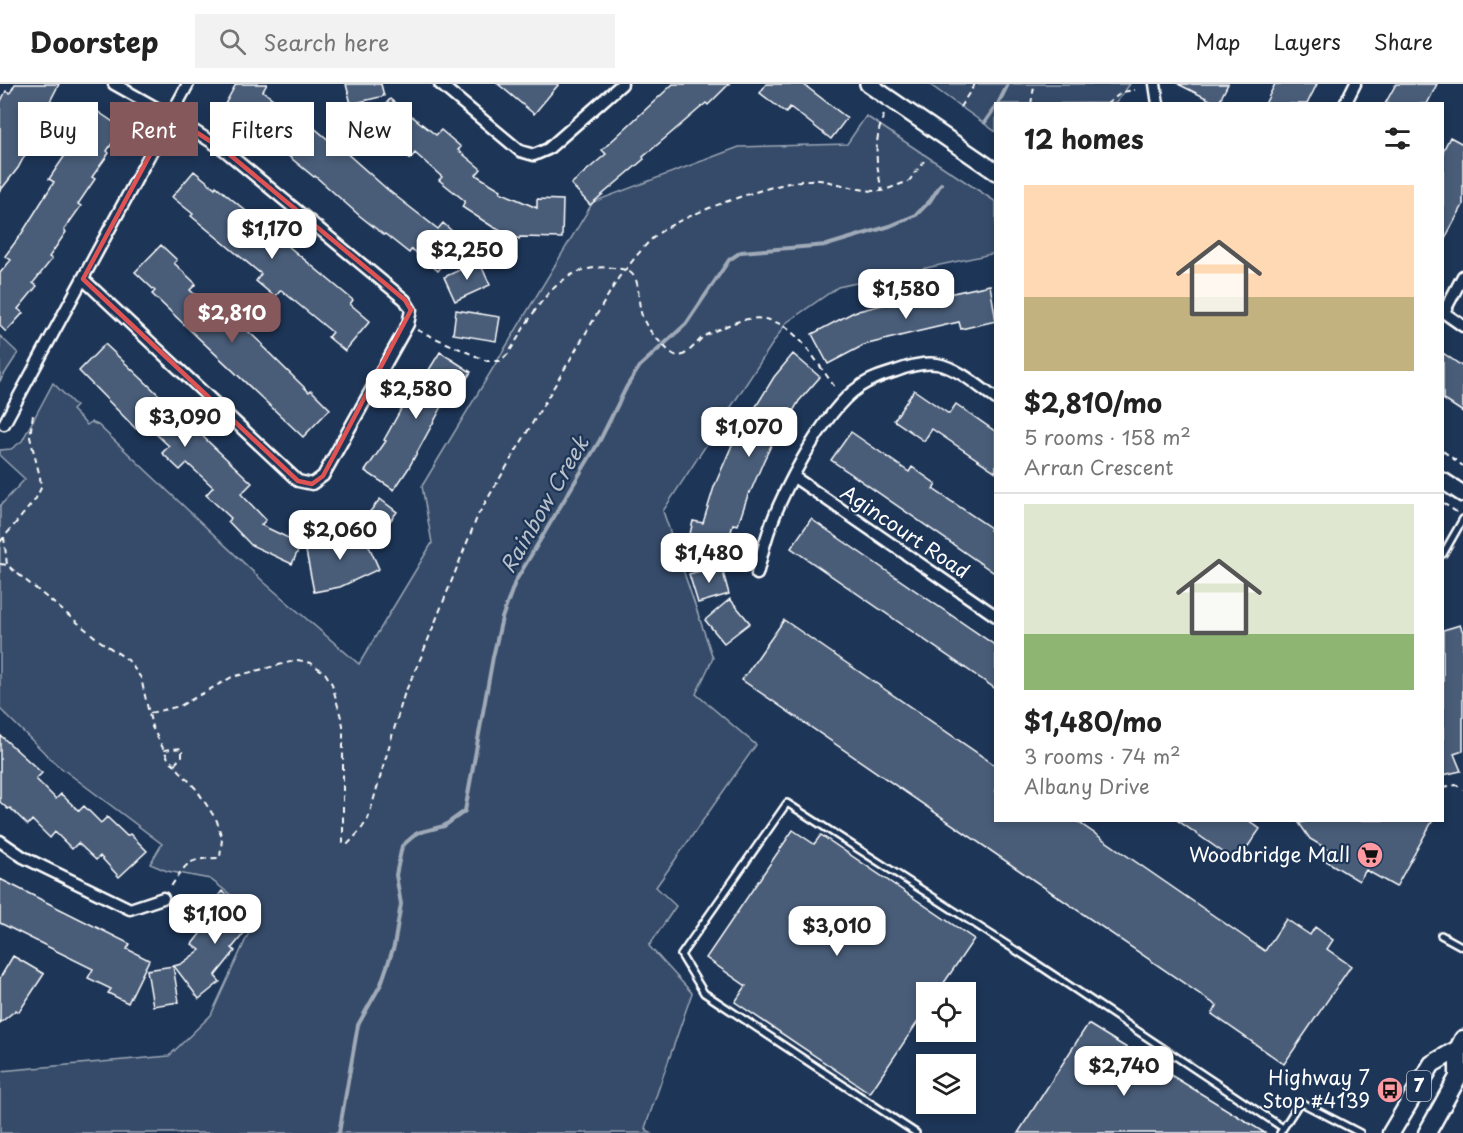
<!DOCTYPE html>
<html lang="en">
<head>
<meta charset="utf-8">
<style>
  body { margin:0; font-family:"Playpen Sans",sans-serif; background:#f2f2f2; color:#222; height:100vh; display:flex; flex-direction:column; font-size:22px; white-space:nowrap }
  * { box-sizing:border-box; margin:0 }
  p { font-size:20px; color:#767676 }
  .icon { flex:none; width:33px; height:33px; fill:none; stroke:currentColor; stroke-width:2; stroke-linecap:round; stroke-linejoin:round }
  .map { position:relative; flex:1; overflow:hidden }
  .drawer { position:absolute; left:994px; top:18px; width:450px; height:720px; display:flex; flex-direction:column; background:#fff; border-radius:0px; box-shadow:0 3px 9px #0003 }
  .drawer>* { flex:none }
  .banner { position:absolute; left:18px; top:18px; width:570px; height:54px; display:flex; gap:12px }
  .buttons { position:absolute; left:916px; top:898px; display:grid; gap:12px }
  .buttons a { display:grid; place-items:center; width:60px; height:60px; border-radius:0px; background:#fff; box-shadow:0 3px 9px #0003; font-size:30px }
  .price { position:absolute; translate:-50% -51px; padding:0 14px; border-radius:12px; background:#fff; color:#222; font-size:20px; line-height:39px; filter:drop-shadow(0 2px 3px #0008) }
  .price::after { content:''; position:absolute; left:50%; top:36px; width:18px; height:14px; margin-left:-9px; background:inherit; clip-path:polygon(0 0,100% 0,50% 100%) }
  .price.on { background:#85585c; color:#fff }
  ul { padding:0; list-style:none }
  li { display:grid; align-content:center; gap:12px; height:318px; padding:0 30px }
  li+li { border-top:2px solid #e0e0e0 }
  li span { display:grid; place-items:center; height:186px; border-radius:0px; color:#555 }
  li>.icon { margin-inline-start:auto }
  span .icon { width:108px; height:108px; fill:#fffc; stroke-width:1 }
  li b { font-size:26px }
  h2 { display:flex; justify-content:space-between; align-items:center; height:72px; padding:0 30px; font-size:26px }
  .pill { padding:0 21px; border-radius:0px; background:#fff; box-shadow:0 3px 9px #0003; font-size:21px; line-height:54px }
  .pill.on { background:#85585c; color:#fff }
  header { display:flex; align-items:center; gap:36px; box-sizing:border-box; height:84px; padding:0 30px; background:#fff; border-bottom:2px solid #e0e0e0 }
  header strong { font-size:28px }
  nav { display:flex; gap:33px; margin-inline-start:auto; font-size:21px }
  .search { width:420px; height:54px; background:#f2f2f2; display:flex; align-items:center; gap:15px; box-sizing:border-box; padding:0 21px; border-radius:0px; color:#767676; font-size:22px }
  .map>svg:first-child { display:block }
  .green { fill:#364b69; stroke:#9aa5b4; stroke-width:1.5 }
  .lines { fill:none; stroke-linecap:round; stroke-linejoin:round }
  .stream { stroke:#a0aab8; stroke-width:4 }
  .building { fill:#4a5d79; stroke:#fff; stroke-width:1.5 }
  .lane-casing { stroke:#fff; stroke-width:10 }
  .street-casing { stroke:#fff; stroke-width:15 }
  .secondary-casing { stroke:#fff; stroke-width:20 }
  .primary-casing { stroke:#fff; stroke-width:21 }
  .path { stroke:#fff; stroke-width:2; stroke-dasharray:6 4.5; stroke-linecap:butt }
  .lane { stroke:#1d3557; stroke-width:5 }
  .street { stroke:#1d3557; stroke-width:10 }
  .secondary { stroke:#1d3557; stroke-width:15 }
  .primary { stroke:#1d3557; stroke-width:16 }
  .marked { fill:none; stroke:#de5353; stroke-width:4.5; stroke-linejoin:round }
  .labels { text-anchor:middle; stroke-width:4.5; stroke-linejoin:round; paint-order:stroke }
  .shield { fill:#1d3557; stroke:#bbc2cd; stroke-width:1.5 }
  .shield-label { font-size:18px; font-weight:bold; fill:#fff }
  .street-label { font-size:20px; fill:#fff; stroke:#1d3557 }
  .poi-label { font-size:20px; fill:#fff; stroke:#1d3557; text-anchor:end }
  .water-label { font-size:21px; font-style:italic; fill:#b8c0ca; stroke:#1d3557 }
</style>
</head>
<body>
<header>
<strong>Doorstep</strong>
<div class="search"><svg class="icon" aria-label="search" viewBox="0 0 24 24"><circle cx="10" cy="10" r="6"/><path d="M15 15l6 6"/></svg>Search here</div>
<nav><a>Map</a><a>Layers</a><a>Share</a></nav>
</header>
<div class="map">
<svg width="1463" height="1049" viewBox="0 0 1463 1049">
  <rect width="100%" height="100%" fill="#1d3557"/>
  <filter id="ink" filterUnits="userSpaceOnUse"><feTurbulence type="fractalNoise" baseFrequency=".0167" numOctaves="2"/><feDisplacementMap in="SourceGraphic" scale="12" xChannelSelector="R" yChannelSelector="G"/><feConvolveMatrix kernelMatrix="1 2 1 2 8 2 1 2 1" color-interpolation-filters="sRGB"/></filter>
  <g filter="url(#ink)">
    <path class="green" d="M929,0H1130L1116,19L996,20V48Z
      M866,32L996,118V169L838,203L786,239L663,427L713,574L696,610L756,661L656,803L676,822L649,862L692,909L645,1044L651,1049H0V987L169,972L211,931L257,831L210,795L167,787L150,780L162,760L56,680L0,625V422L25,395L0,372V366L11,365L22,357L53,299L76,322L72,326L87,341L91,338L98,341L265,499L359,580L432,459L422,402L593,118L739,63L847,60Z
      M0,252L18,269L0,297Z"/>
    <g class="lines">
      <path class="stream" d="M998,20L1008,0
        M985,38L996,22
        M339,1049L358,941L381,900L394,862L401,820L396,791L402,762L417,749L444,742L465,727L493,573L502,534L515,498L600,356L627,302L640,282L686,240L729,176L741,168L827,161L890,142L916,131L930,117L941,100"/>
    </g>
    <path class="building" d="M15,0H59L47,23L43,21L26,53L33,56L18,84L0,107V19L6,7L10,9Z
      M236,0H267L263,7L293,31L295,28L342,67L343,66L388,106L438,145L443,139L463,157L438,187L412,165L409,169L385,150L384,151L360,132L315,92L314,93L247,38L249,36L224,22Z
      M346,0H381L384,12L351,20Z
      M498,0H559L534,30Z
      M673,0H729L708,21L706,19L670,50L643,73L644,75L590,121L571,100L606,70L602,66Z
      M766,0H803L847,34L831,55L790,23L786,29L760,9Z
      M1178,0H1228L1218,20Z
      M1275,0H1317L1307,20H1265Z
      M1396,0H1437L1427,20H1385Z
      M390,15L436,51L441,46L461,63L458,66L481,85L476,91L501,106L500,108L537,124V115L563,116L562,154L520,153L519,155L493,143L462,123L465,117L439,96L442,93L415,69L410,75L388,55L386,57L368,41Z
      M94,25L122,44L107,67L109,69L92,93L95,95L78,120L81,122L64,146L66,148L49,173L52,175L33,199L37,202L18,225L23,229L6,248L0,242V189L11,176L5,172L22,149L54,98L49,95L66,70L63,68Z
      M1450,53L1463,60V121L1443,158V67Z
      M194,87L215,104L216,102L353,216L350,220L370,237L345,267L328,253L332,248L281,206L275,213L256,197L261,190L191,132L193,130L172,113Z
      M161,161L177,176L174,179L196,200L190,206L216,231L223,224L263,261L262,262L309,308L311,306L330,325L303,353L152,210L155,207L135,188Z
      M479,177L490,201L455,217L444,193Z
      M990,201L996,237L961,245L959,238L916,248L864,261L828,280L812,250L854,228L947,205L948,210Z
      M456,226L500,233L496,257L453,250Z
      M105,260L252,399L241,410L266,436L261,441L301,460L292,480L251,461L228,437L231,434L206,411L213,403L187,379L180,386L162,369L169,362L143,338L136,345L79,287Z
      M440,268L471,288L457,310L451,306L408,385L394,406L365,387L386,357L384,356L415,300L419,302Z
      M1443,269L1463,283V328L1443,315Z
      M793,270L820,293L799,317L783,345L780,343L764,376L750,409L749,408L738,441L733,440L724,476L686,467L693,437L703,439L714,403L732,361L728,359L741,330L749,334L774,293Z
      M914,306L949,330L956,320L996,348V388L932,345L924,357L894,336Z
      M851,348L909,388L912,383L936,400L933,405L991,444L990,446L996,450V490L831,376Z
      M380,415L397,428L381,449L364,435Z
      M811,435L996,562V605L791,464Z
      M360,442L379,485L340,503L314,508L305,462L326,458Z
      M721,481L729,510L698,519L689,490Z
      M730,515L750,539L724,559L705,536Z
      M784,536L996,682V736H1075L1265,867L1286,835L1310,851L1315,843L1333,856L1327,865L1351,882L1284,980L1212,930L1217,922L742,596Z
      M1460,541L1463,548V667L1454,670L1461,687L1443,691V546Z
      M0,651L42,689L36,695L56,715L61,710L79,727L84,722L101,739L107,733L127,752L130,750L147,767L119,793L100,772L96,776L78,759L72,765L55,748L50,754L32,736L28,741L10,724L8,725L0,718Z
      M1177,736H1248L1260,745L1237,778Z
      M1313,736H1433L1396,803L1366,786L1359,797L1323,775L1329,766L1310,755L1299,739Z
      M793,746L814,760L821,751L974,855L937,909H927V924L870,1009L735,918L746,902L706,874Z
      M0,795L130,860L127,865L149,876L128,919L108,909L111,905L88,894L93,885L0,839Z
      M222,807L254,832L242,846L245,848L232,864L235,867L215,892L220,898L199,915L174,882L181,880L200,866L192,860L207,841L203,837L215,822L212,820Z
      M13,872L44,890L19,928L16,926L0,939V894Z
      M173,882L179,918L153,922L147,886Z
      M1088,940L1265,1049H1018Z"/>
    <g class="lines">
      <defs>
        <path id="lane" d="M1443,470L1463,435
          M1441,851L1463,863
          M916,1049L704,909L681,871L787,719L1040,882L1283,1044
          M1280,1049L1300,1018L1360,1049"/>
        <path id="street" d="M440,0L520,67L534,71L548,65L622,0
          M1155,0L1158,20
          M1345,20L1355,0
          M83,195L298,397L312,400L323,392L408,240L411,226L405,216L224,66L171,32L114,0
          M1443,228L1463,242
          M1444,228L1463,192
          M4,340L188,0
          M794,393L996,532
          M757,490C760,480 762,469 765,459C777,417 822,328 859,303C870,295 883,291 896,287C909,282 923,278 937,280C958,284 978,302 996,315
          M0,757L23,773L130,825L163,814"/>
        <path id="secondary" d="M868,0L996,88
          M1443,397L1463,410"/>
        <path id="primary" d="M1391,1049L1432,980L1458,965
          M1427,1049L1458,993V965L1463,955"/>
      </defs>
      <use href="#lane" class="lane-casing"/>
      <use href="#street" class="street-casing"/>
      <use href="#secondary" class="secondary-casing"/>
      <use href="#primary" class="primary-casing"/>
      <path class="path" d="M1031,20L1034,3
        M1107,20L1122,8L1135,6
        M960,23L975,0
        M884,31C873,58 876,80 882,107L909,97L924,77
        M417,246L487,277H500L508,270C534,229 556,177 613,184C623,185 631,185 636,196C639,204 638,214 640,223C642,239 652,250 663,261C667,265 672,271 678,272C686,273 697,258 703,253C709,249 717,246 724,243C782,215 804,260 834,302
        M1443,367L1463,382
        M1443,419L1458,429
        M4,453L7,481L100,557L128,576L141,594L152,643L164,666L168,674L197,706L217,737L222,755L220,774C187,775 188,777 170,804
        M0,458L35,416L41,404L40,393L30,353L33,330
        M0,480L7,481
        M150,629L180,622L232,593L298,576L311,579L325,589L332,600L343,641V759L347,761L360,747L368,735L404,611L422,571L478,431L619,193C632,179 643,161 659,149C683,130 790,92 819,96C841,99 860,108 882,107
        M164,666L182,664V672L174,681
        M1443,703L1456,701L1463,705"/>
      <use href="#lane" class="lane"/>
      <use href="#street" class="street"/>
      <use href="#secondary" class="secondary"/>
      <use href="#primary" class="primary"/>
    </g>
  </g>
  <path class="marked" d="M171,32L224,66L405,216L411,226L323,392L312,400L298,397L83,195Z"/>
  <defs>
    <symbol id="supermarket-disc" viewBox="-11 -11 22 22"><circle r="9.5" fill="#ff9aa2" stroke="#1d3557"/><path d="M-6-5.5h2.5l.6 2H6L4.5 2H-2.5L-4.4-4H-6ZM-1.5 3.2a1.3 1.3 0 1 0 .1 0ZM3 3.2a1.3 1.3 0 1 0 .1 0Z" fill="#111"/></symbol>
    <symbol id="bus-disc" viewBox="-11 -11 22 22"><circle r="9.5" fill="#ff9aa2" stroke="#1d3557"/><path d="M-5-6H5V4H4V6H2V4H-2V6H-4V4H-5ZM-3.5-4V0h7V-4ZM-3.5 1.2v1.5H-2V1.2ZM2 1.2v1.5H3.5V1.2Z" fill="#111"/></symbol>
  </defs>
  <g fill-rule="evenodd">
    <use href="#supermarket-disc" x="1355" y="756" width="30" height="30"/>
    <use href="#bus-disc" x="1375" y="991" width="30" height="30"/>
  </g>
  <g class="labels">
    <rect class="shield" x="1407" y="987" width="24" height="30" rx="4.5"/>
    <g class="shield-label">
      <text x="1419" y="1008">7</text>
    </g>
    <g class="street-label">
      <text transform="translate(905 448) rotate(34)" y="7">Agincourt Road</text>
    </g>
    <g class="poi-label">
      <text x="1350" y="778">Woodbridge Mall</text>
      <text x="1370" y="1001">Highway 7<tspan x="1370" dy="23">Stop #4139</tspan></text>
    </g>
    <g class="water-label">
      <text transform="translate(545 421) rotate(-60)" y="7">Rainbow Creek</text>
    </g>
  </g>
</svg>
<div class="buttons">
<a><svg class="icon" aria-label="locate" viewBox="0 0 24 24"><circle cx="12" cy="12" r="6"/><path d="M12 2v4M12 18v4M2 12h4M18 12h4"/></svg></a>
<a><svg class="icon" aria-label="layers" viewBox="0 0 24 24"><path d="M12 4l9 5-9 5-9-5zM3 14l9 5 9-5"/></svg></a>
</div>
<b class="price" style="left:272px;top:176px">$1,170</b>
<b class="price" style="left:467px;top:197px">$2,250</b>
<b class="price" style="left:906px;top:236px">$1,580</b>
<b class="price on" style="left:232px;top:260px">$2,810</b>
<b class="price" style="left:416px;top:336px">$2,580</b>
<b class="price" style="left:185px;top:364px">$3,090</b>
<b class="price" style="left:749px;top:374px">$1,070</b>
<b class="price" style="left:340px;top:477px">$2,060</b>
<b class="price" style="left:709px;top:500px">$1,480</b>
<b class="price" style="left:215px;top:861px">$1,100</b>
<b class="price" style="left:837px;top:873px">$3,010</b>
<b class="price" style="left:1124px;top:1013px">$2,740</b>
<div class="banner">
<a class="pill">Buy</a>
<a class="pill on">Rent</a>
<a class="pill">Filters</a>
<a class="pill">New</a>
</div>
<section class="drawer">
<h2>12 homes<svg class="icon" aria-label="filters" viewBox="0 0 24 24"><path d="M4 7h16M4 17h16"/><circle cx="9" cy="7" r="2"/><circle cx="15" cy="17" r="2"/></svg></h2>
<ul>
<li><span style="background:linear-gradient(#ffd9b3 60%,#c2b280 0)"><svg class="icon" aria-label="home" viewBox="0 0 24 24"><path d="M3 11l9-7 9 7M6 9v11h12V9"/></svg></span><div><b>$2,810/mo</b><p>5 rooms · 158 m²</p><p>Arran Crescent</p></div></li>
<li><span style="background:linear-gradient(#dfe7d0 70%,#8fb573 0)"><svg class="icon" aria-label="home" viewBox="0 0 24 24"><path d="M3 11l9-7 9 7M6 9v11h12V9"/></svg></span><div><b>$1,480/mo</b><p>3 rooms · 74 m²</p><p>Albany Drive</p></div></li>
</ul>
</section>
</div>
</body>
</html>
